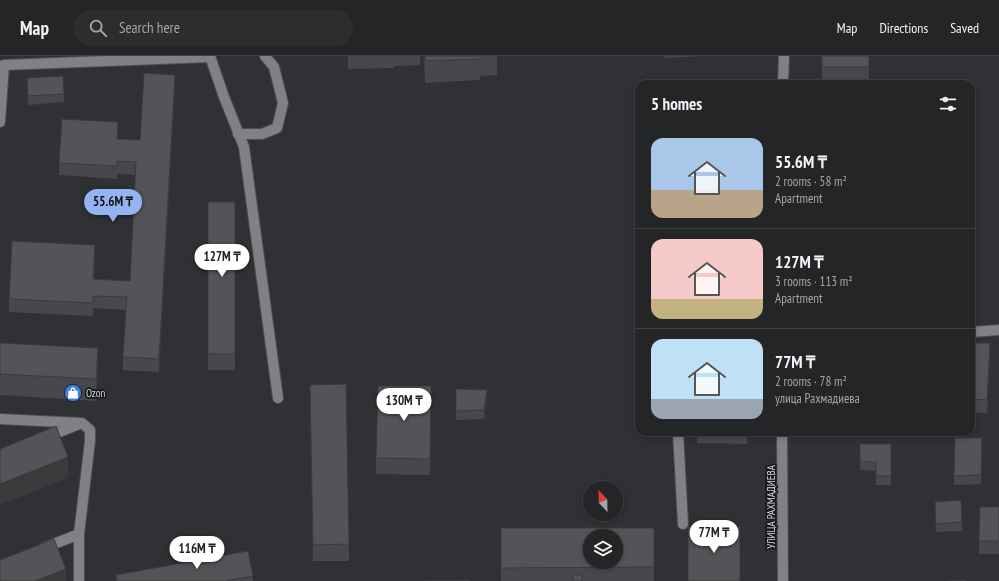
<!DOCTYPE html>
<html lang="en">
<head>
<meta charset="utf-8">
<style>
  body { margin:0; font-family:"PT Sans Narrow",sans-serif; background:#2c2d2f; color:#f1f3f6; height:100vh; display:flex; flex-direction:column; font-size:15px; white-space:nowrap }
  * { box-sizing:border-box; margin:0 }
  p { font-size:13px; color:#a3a5a7 }
  .icon { flex:none; width:22px; height:22px; fill:none; stroke:currentColor; stroke-width:2; stroke-linecap:round; stroke-linejoin:round }
  .map { position:relative; flex:1; overflow:hidden }
  .drawer { position:absolute; left:635px; top:24px; width:340px; height:356px; display:flex; flex-direction:column; background:#242527; border-radius:12px; box-shadow:0 2px 6px #0003,0 0 0 1px #414244 }
  .drawer>* { flex:none }
  .needle { width:26px; rotate:338deg }
  .controls { position:absolute; left:583px; top:425px; display:grid; gap:8px }
  .controls a { display:grid; place-items:center; width:40px; height:40px; border-radius:50%; background:#242527; box-shadow:0 2px 6px #0003,0 0 0 1px #414244; font-size:20px }
  .price { position:absolute; translate:-50% -34px; padding:0 9px; border-radius:14px; background:#fff; color:#222; font-size:13px; line-height:26px; filter:drop-shadow(0 1px 2px #0008) }
  .price::after { content:''; position:absolute; left:50%; top:24px; width:12px; height:9px; margin-left:-6px; background:inherit; clip-path:polygon(0 0,100% 0,50% 100%) }
  .price.on { background:#95b2f1; color:#111 }
  ul { padding:0; list-style:none }
  li { display:flex; align-items:center; gap:12px; height:100px; padding:0 16px }
  li+li { border-top:1px solid #414244 }
  li span { display:grid; place-items:center; flex:none; width:112px; height:80px; border-radius:12px; color:#555 }
  li>.icon { margin-inline-start:auto }
  span .icon { width:48px; height:48px; fill:#fffc; stroke-width:1 }
  li b { font-size:17px }
  h2 { display:flex; justify-content:space-between; align-items:center; height:48px; padding:0 16px; font-size:17px }
  header { display:flex; align-items:center; gap:24px; box-sizing:border-box; height:56px; padding:0 20px; background:#242527; border-bottom:1px solid #414244 }
  header strong { font-size:19px }
  nav { display:flex; gap:22px; margin-inline-start:auto; font-size:14px }
  .search { width:280px; height:36px; background:#2c2d2f; display:flex; align-items:center; gap:10px; box-sizing:border-box; padding:0 14px; border-radius:22px; color:#a3a5a7; font-size:15px }
  .map>svg:first-child { display:block }
  .lines { fill:none; stroke-linecap:round; stroke-linejoin:round }
  .minor-casing { stroke:#4d4e50; stroke-width:12 }
  .minor { stroke:#7f8184; stroke-width:10 }
  .wall { fill:#47484b }
  .shaded-wall { fill:#393b3d }
  .building { fill:#525457; stroke:#393b3d; fill-rule:evenodd }
  .labels { text-anchor:middle; stroke-width:3.5; stroke-linejoin:round; paint-order:stroke }
  .poi-label { font-size:11px; fill:#d7d8da; stroke:#18191a; text-anchor:start }
  .street-label { font-size:11px; fill:#d7d8da; stroke:#18191a }
</style>
</head>
<body>
<header>
<strong>Map</strong>
<div class="search"><svg class="icon" aria-label="search" viewBox="0 0 24 24"><circle cx="10" cy="10" r="6"/><path d="M15 15l6 6"/></svg>Search here</div>
<nav><a>Map</a><a>Directions</a><a>Saved</a></nav>
</header>
<div class="map">
<svg width="999" height="525" viewBox="0 0 999 525">
  <rect width="100%" height="100%" fill="#303134"/>
  <g class="lines">
    <defs>
      <path id="minor" d="M210,0L224,41L244,91L278,342
        M783,28L784,0
        M0,66L4,9L210,1
        M238,78H262L277,72L283,47L274,11L265,0
        M971,276L999,274
        M0,363L82,367L90,374V385L79,478V525
        M678,376L683,468
        M782,376L783,525
        M47,381L79,368
        M44,492L79,478"/>
    </defs>
    <use href="#minor" class="minor-casing"/>
    <use href="#minor" class="minor"/>
  </g>
  <path class="wall" d="M348,0H420V9L394,10V12L348,13Z
    M424,0H497V19L480,20V24L425,27Z
    M664,0H703L665,2Z
    M822,0H869V24L822,23Z
    M27,22L64,38V46L28,49Z
    M175,31L159,316L123,314V301L126,254L93,252V260L9,256V243L95,202L94,223L130,225L136,119L117,118V123L59,119V107L118,83L140,84Z
    M208,146H235V314H208Z
    M0,287L98,314L96,345L0,339Z
    M971,287L990,300L987,357L971,356Z
    M456,333L487,343L484,363L456,364Z
    M310,345L349,488V505H313Z
    M431,347L430,419L376,418V402Z
    M697,376H747V388L697,387Z
    M955,382L982,391L981,428L954,429Z
    M860,388H891V429H876V415L860,414Z
    M935,446L962,466V475L936,476Z
    M980,451H999V498H979Z
    M501,472H654V525H501Z
    M116,519L253,520V525H116Z"/>
  <path class="shaded-wall" d="M175,19V31L159,316V303Z
    M95,189V202L93,235V223Z
    M990,287V300L987,357V344Z
    M98,292V314L96,345V323Z
    M487,334V343L484,363V354Z
    M68,401V422L0,449V428Z
    M66,513V525H35Z"/>
  <path class="building" d="M425,0H480V3L425,5Z
    M822,0H869V11H822Z
    M144,17L175,19L159,303L123,301L127,241L93,240V247L9,243L12,185L95,189L93,223L130,225L136,106L117,105V110L59,107L62,63L118,66L117,83L140,84Z
    M63,20L64,38L28,40L27,22Z
    M208,146H235V298H208Z
    M0,287L98,292L96,323L0,318Z
    M971,287H990L987,344L971,343Z
    M346,328L349,488L313,489L310,329Z
    M378,330H431L430,403L376,402Z
    M456,333L487,334L484,354L456,355Z
    M56,370L68,401L0,428V393Z
    M955,382H982L981,419L954,420Z
    M860,388H891V420H876V406H860Z
    M961,444L962,466L936,468L935,446Z
    M980,451H999V485H979Z
    M688,471H740V525H688Z
    M501,472H654V511L501,512ZM590,480H616V506H590Z
    M54,483L66,513L35,525H0V504Z
    M248,495L253,520L225,525H117L116,519Z
    M573,519H582V525H573Z
    M469,524V525H423Z
    M966,524V525H948Z"/>
  <defs>
    <symbol id="shop-disc" viewBox="-11 -11 22 22"><circle r="9.5" fill="#3f7fe0" stroke="#18191a"/><path d="M-5-2.5h2.3a2.7 3.5 0 0 1 5.4 0H5L5.5 6h-11ZM-1.5-2.5h3a1.5 2.3 0 0 0-3 0Z" fill="#fff"/></symbol>
  </defs>
  <g fill-rule="evenodd">
    <use href="#shop-disc" x="63" y="327" width="20" height="20"/>
  </g>
  <g class="labels">
    <g class="poi-label">
      <text x="86" y="341">Ozon</text>
    </g>
    <g class="street-label">
      <text transform="translate(771 451) rotate(-90)" y="4">УЛИЦА РАХМАДИЕВА</text>
    </g>
  </g>
</svg>
<div class="controls">
<a><svg class="needle" viewBox="-14 -14 28 28"><path d="M0-13l5 13h-10z" fill="#e53935"/><path d="M0 13l5-13h-10z" fill="#a3a5a7"/></svg></a>
<a><svg class="icon" aria-label="layers" viewBox="0 0 24 24"><path d="M12 4l9 5-9 5-9-5zM3 14l9 5 9-5"/></svg></a>
</div>
<b class="price on" style="left:113px;top:167px">55.6M ₸</b>
<b class="price" style="left:222px;top:222px">127M ₸</b>
<b class="price" style="left:404px;top:366px">130M ₸</b>
<b class="price" style="left:714px;top:498px">77M ₸</b>
<b class="price" style="left:197px;top:514px">116M ₸</b>
<section class="drawer">
<h2>5 homes<svg class="icon" aria-label="filters" viewBox="0 0 24 24"><path d="M4 7h16M4 17h16"/><circle cx="9" cy="7" r="2"/><circle cx="15" cy="17" r="2"/></svg></h2>
<ul>
<li><span style="background:linear-gradient(#a9c7e8 65%,#b9a48a 0)"><svg class="icon" aria-label="home" viewBox="0 0 24 24"><path d="M3 11l9-7 9 7M6 9v11h12V9"/></svg></span><div><b>55.6M ₸</b><p>2 rooms · 58 m²</p><p>Apartment</p></div></li>
<li><span style="background:linear-gradient(#f6c9c9 75%,#c2b280 0)"><svg class="icon" aria-label="home" viewBox="0 0 24 24"><path d="M3 11l9-7 9 7M6 9v11h12V9"/></svg></span><div><b>127M ₸</b><p>3 rooms · 113 m²</p><p>Apartment</p></div></li>
<li><span style="background:linear-gradient(#bfe0f5 75%,#9aa5b1 0)"><svg class="icon" aria-label="home" viewBox="0 0 24 24"><path d="M3 11l9-7 9 7M6 9v11h12V9"/></svg></span><div><b>77M ₸</b><p>2 rooms · 78 m²</p><p>улица Рахмадиева</p></div></li>
</ul>
</section>
</div>
</body>
</html>
